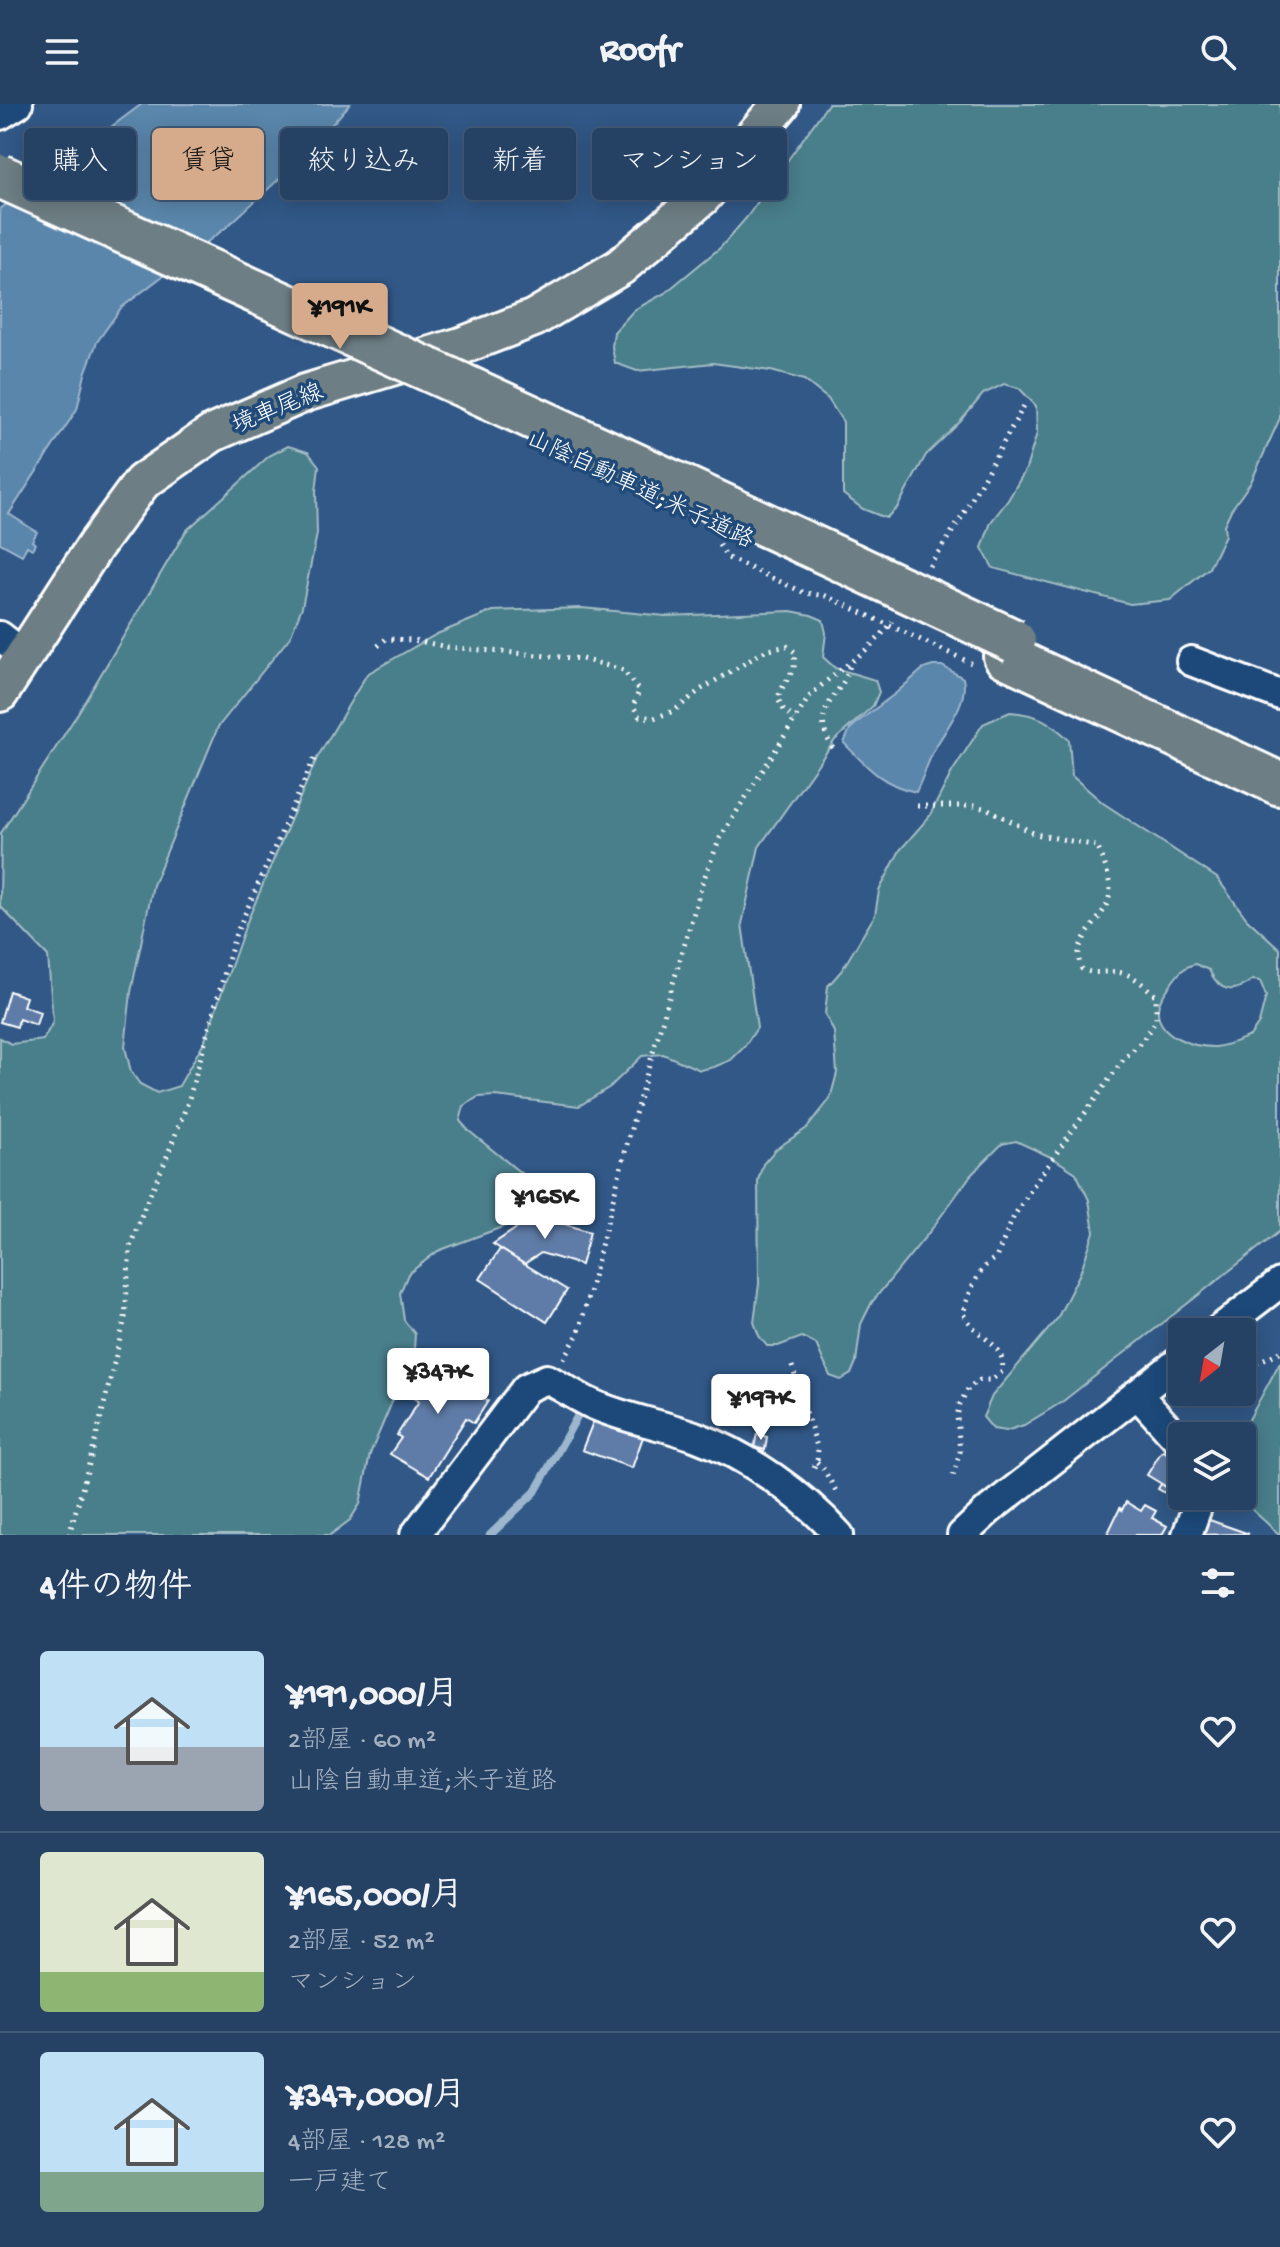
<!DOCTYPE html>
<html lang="ja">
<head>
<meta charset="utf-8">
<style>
  body { margin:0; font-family:"Gochi Hand","Klee One",sans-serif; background:#314d6e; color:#f1f3f6; height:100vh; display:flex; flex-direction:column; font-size:30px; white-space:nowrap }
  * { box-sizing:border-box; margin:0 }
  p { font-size:26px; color:#a3b0bf }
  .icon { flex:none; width:44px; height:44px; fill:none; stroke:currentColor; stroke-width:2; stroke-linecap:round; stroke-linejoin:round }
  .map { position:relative; height:1431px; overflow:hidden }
  .panel { display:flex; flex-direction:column; background:#254265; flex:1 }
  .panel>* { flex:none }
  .guide { position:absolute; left:24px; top:24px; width:800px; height:72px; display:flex; gap:16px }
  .needle { width:52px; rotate:211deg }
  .tools { position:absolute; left:1168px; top:1214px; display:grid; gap:16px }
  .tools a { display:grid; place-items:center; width:88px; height:88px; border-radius:8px; background:#254265; box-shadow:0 4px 20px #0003,0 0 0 2px #425b79; font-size:40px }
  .price { position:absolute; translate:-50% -68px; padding:0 18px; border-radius:8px; background:#fff; color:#222; font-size:26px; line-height:52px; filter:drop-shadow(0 2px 4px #0008) }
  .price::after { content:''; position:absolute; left:50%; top:48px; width:24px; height:18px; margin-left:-12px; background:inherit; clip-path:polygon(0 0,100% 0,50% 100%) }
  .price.active { background:#d6ab8b; color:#111 }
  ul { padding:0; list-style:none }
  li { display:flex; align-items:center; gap:24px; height:200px; padding:0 40px }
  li+li { border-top:2px solid #425b79 }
  li span { display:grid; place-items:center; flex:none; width:224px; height:160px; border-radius:8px; color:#555 }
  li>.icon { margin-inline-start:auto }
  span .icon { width:96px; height:96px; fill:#fffc; stroke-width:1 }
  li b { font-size:34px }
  h2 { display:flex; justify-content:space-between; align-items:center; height:96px; padding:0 40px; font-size:34px }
  .pill { padding:0 28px; border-radius:8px; background:#254265; box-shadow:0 4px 20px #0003,0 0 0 2px #425b79; font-size:28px; line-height:72px }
  .pill.active { background:#d6ab8b; color:#111 }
  header { display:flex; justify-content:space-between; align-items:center; height:104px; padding:0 40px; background:#254265; font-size:36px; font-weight:700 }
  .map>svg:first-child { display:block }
  .green { fill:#497e8b; stroke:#a4bec5; stroke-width:2; fill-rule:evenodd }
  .water { fill:#5a86ab; stroke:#9cb6cd; stroke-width:2 }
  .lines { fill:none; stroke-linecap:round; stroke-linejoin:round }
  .stream { stroke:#9cb6cd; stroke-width:8 }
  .building { fill:#5e7ca8; stroke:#fff; stroke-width:2 }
  .minor-casing { stroke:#fff; stroke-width:34 }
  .major-casing { stroke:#fff; stroke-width:42 }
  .highway-casing { stroke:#fff; stroke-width:48 }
  .path { stroke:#fff; stroke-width:5; stroke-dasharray:2 6; stroke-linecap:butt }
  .minor { stroke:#1f4a7a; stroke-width:28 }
  .major { stroke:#6d7e84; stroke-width:36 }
  .highway { stroke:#6d7e84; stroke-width:42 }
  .highway-bridge-casing { stroke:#fff; stroke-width:48; stroke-linecap:butt }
  .highway-bridge { stroke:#6d7e84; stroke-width:42 }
  .labels { text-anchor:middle; stroke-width:7; stroke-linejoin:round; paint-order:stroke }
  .street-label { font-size:24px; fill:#fff; stroke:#1f4a7a }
</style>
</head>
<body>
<header><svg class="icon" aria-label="menu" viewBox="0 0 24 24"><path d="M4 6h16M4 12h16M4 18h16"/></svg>Roofr<svg class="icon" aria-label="search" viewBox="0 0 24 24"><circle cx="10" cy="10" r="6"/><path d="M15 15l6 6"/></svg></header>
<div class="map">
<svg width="1280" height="1431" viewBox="0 0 1280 1431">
  <rect width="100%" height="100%" fill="#315887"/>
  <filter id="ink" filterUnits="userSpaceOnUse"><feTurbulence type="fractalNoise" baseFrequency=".0125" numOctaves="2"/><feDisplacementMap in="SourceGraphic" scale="16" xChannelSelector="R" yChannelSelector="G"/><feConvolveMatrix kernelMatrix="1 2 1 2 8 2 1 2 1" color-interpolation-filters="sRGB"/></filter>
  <g filter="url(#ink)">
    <path class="green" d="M828,0H1280V314L1251,378L1231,406L1224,421L1225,431L1209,464L1170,496L1130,500L993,464L982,444L991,418L1008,396L1026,365L1037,329L1036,302L1019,284L1004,280L983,290L961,317L926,351L897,404L886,414L863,405L843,390V318L828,295L804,276L771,267L713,259L637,267L615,259L612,243L614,228L634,206L665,189L721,143L747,113Z
      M288,342L308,348L319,362L316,388L317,430L302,503L290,533L218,623L153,781L131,888L125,943L131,968L140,980L157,989L179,982L205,936L246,820L317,654L367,570L437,530L493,507L582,504L666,512L791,507L811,511L823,516L826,529L823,553L835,564L875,576L879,588L873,602L835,636L759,743L742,820L757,924L744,943L731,956L714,963L700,966L663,950L642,952L610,983L579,1002L495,992L478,993L464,1002L460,1017L469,1027L522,1070L530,1079L532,1093L526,1111L513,1119L438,1147L408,1170L400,1189L404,1216L415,1230L414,1246L370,1350L360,1400L350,1416L330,1431H0V934L11,940L43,936L53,918L48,852L0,802L1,729L78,609L186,427L269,352Z
      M1010,608C1037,610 1050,617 1069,636L1072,672L1103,699L1217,774L1247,815L1280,845V1127L1062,1298L1024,1321L1006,1327L993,1325L983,1313L992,1292L1057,1215L1080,1169L1094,1128L1089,1096L1076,1069L1053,1054L1016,1037L1002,1040L971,1071L931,1126L872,1198L861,1220L856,1258L851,1270L841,1276L830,1272L816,1240L802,1233L778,1242H767L759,1232L754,1218L759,1180L758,1076L763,1060L776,1045L807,1024L830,995L837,969L834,928L825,910L828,882L842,866L875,811L879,787L900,746L929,713L952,668L983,620ZM1195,860L1209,866C1220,888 1232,891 1252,876L1260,877L1266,892L1259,919L1250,932C1239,936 1224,943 1213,943C1193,943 1159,932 1158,908C1157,898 1166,888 1171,880C1178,870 1183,863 1195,860Z
      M1280,1258V1431L1237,1392H1242V1332H1240Z"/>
    <path class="water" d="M142,0H350L305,51L228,122L121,204L97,238L85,270L77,305L9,410L37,428L32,437L35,440L32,445L27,442L22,451L0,439V105Z
      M933,562H942L963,574C969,599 945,625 934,646C927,660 923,674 916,688C882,681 867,663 844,639L850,625L859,617L896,589L923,565Z"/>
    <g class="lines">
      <path class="stream" d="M490,1431L535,1388L582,1304"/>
    </g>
    <path class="building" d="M9,887L26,893L23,902L40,908L36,921L19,915L17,923L0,918Z
      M536,1111L590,1128L581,1161L541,1149L524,1160L493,1140Z
      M500,1145L567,1186L547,1218L480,1175Z
      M439,1254L486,1284L481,1293L488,1297L474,1319L466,1314L429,1373L390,1350L401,1334L397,1331L419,1297L413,1293Z
      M595,1313L644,1330L632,1364L582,1346Z
      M757,1330L767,1333L765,1346L754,1343Z
      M1164,1347L1182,1361V1378L1175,1388L1147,1371L1161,1348Z
      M1161,1380L1175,1389L1179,1386L1174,1394L1158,1385Z
      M1126,1398L1141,1407L1145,1401L1156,1407L1152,1414L1167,1422L1162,1431H1107L1120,1404L1122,1406Z
      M1201,1413L1249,1430L1194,1431Z"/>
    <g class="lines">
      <defs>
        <path id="minor" d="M0,11L18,0
          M0,532L24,551
          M1191,557L1280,591
          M1216,1228L1280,1179
          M1137,1290L1182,1340
          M415,1431L526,1284L547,1275C561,1282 575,1292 590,1299C624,1315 662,1320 697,1333C747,1351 803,1391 839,1431
          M962,1431L990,1405L1182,1255
          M1187,1431L1201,1392"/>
        <path id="major" d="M0,589L95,442L142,378L213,329L305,289L461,242L534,214L620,163L702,93L781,0"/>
        <path id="highway" d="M460,280L850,460
          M1005,552L1280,680"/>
      </defs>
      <use href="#minor" class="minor-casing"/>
      <use href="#major" class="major-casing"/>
      <use href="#highway" class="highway-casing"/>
      <path class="path" d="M719,441L728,454L805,489L826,492L971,559
        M929,462L960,416L1025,300
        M378,542L386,535L414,536L447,543L582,555L623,566L639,587L633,602L639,612L654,614L674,607L700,586L765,547L787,542L795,548L794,564L780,588L778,595L784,606L795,615
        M833,644C805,602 848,590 850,558
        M917,702H974L988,705L1035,730L1097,742C1104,758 1114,780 1108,797C1099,822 1069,838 1082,865C1092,870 1098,868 1108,868C1129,866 1142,879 1156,892V917L1142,937L1123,956L1035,1079L1014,1112L996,1154C978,1162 968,1192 963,1210C967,1215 971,1221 976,1226C990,1239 1006,1246 1002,1268L991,1276H980L969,1283L960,1300L957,1312L960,1348L953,1372
        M564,1255L579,1228L633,1017L703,777L720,734L809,593C835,566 872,548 892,517
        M792,1262L818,1346L817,1358L811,1368
        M1242,1265L1280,1248
        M817,1358L823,1364L836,1387
        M69,1431L93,1346L125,1214L130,1143L146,1099L164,1060L188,998L235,832L315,653"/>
      <use href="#minor" class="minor"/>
      <use href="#major" class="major"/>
      <use href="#highway" class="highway"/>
      <defs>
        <path id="highway-bridge" d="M0,72L460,280
          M850,460L1014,537"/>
      </defs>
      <use href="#highway-bridge" class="highway-bridge-casing"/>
      <use href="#highway-bridge" class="highway-bridge"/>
    </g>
  </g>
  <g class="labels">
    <g class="street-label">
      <text transform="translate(277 303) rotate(-22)" y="8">境車尾線</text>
      <text transform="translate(641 384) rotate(25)" y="8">山陰自動車道;米子道路</text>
    </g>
  </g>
</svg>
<div class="tools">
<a><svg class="needle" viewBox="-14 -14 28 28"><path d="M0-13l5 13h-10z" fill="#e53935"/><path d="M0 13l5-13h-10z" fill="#a3b0bf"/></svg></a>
<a><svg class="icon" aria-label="layers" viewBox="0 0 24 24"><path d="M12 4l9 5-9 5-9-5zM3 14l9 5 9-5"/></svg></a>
</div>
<b class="price active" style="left:340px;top:247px">¥191K</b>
<b class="price" style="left:545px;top:1137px">¥165K</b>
<b class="price" style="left:438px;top:1312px">¥347K</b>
<b class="price" style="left:761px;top:1338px">¥197K</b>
<div class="guide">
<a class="pill">購入</a>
<a class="pill active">賃貸</a>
<a class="pill">絞り込み</a>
<a class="pill">新着</a>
<a class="pill">マンション</a>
</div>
</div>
<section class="panel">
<h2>4件の物件<svg class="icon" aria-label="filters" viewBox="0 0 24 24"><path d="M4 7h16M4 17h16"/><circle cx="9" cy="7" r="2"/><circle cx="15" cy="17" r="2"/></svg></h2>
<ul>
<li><span style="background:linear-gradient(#bfe0f5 60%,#9aa5b1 0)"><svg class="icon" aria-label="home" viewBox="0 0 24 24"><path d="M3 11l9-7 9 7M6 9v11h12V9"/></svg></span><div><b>¥191,000/月</b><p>2部屋 · 60 m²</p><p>山陰自動車道;米子道路</p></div><svg class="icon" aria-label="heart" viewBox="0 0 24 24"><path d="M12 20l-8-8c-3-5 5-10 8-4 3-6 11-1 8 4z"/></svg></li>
<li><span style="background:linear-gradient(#dfe7d0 75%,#8fb573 0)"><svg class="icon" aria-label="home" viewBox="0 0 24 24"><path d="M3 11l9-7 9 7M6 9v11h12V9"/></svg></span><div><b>¥165,000/月</b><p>2部屋 · 52 m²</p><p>マンション</p></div><svg class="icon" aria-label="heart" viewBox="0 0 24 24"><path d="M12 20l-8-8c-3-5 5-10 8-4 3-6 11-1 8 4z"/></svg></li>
<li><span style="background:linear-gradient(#bfe0f5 75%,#7fa58c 0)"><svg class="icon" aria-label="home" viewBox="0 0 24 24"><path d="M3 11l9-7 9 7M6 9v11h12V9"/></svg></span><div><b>¥347,000/月</b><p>4部屋 · 128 m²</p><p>一戸建て</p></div><svg class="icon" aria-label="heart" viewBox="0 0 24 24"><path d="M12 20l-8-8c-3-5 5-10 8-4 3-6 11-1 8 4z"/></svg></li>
</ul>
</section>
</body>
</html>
